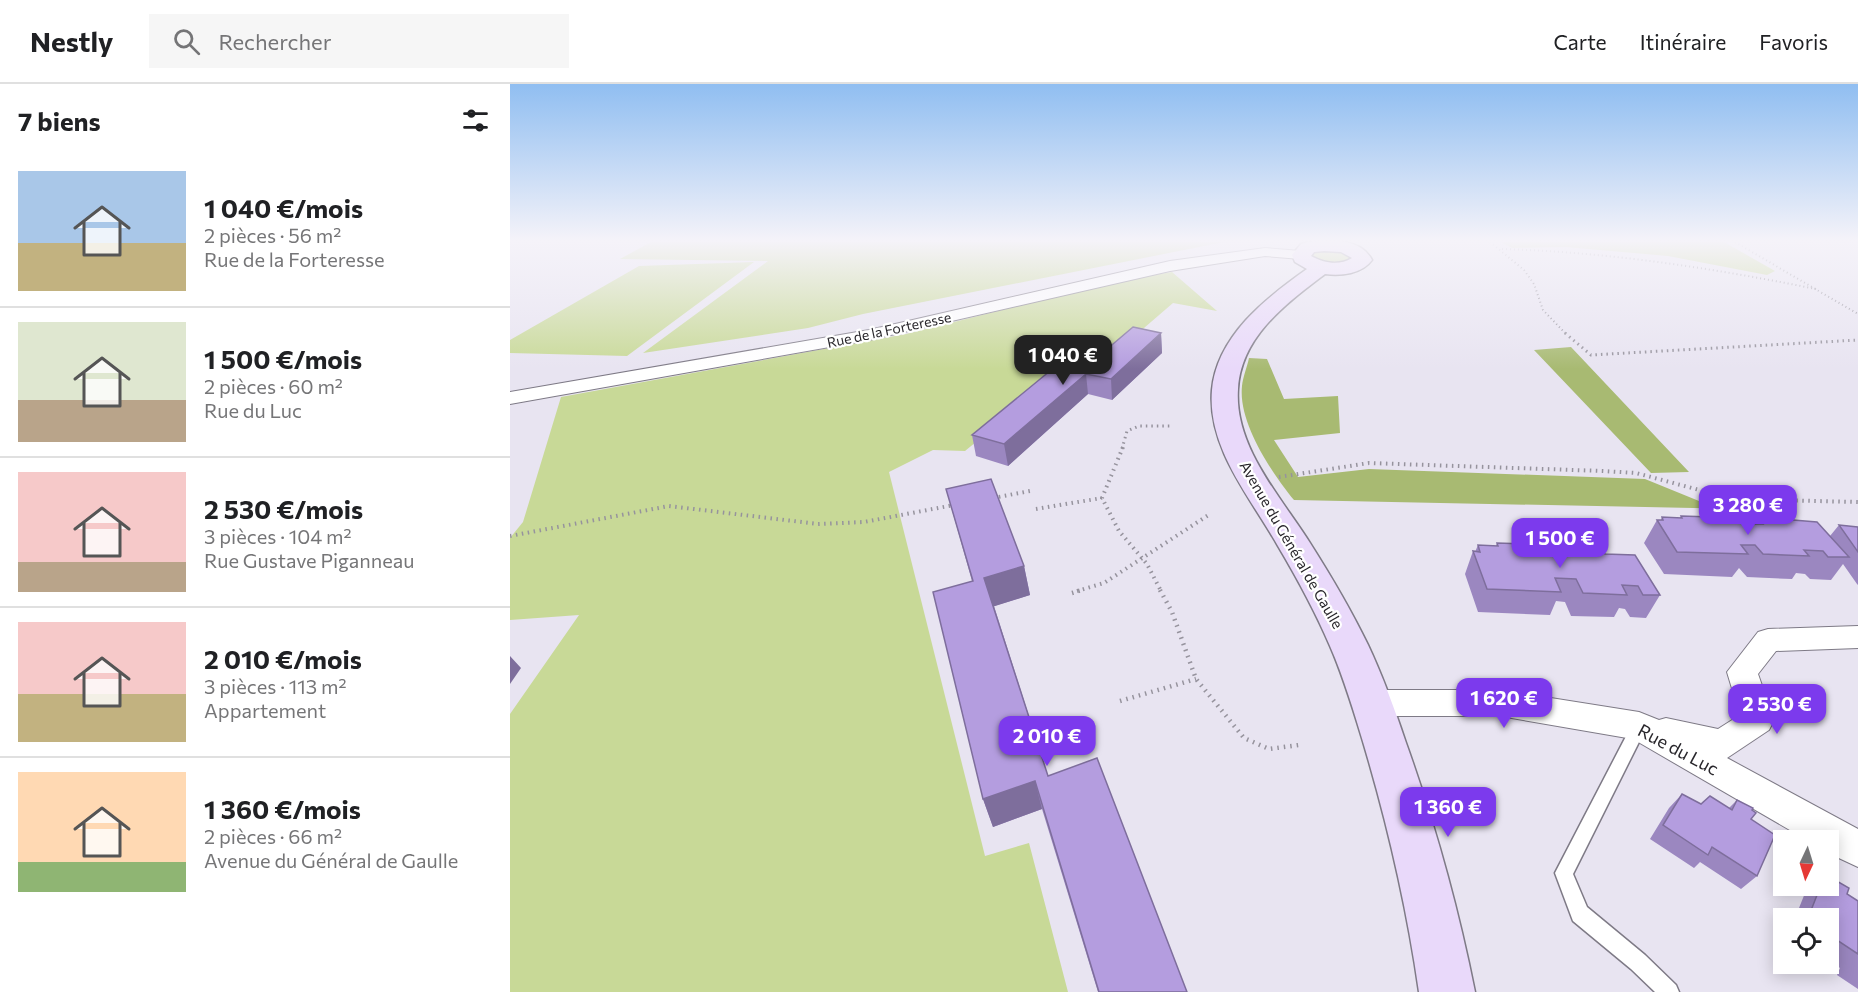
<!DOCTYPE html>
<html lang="fr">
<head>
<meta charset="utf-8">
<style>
  body { margin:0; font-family:Commissioner,sans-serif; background:#f6f6f6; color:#202124; height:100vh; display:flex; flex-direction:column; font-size:22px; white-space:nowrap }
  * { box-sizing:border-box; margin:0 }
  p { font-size:20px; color:#757577 }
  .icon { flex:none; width:33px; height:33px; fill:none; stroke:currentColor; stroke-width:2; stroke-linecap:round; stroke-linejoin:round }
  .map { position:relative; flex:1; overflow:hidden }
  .sheet { display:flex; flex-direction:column; background:#fff; width:510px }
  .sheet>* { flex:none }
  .needle { width:39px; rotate:184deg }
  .controls { position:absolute; left:1263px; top:746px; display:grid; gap:12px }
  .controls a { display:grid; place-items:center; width:66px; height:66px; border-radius:0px; background:#fff; box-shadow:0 3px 15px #0003; font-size:30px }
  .price { position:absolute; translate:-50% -51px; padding:0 14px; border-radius:12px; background:#7c3aed; color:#fff; font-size:20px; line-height:39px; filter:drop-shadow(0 2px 3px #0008) }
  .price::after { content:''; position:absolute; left:50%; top:36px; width:18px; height:14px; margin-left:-9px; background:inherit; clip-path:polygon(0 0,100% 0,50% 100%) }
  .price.active { background:#222; color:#fff }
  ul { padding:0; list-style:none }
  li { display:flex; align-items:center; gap:18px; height:150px; padding:0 18px }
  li+li { border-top:2px solid #e0e0e0 }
  li span { display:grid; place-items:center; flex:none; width:168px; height:120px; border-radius:0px; color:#555 }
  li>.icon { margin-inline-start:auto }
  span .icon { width:72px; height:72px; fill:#fffc; stroke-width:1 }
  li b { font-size:26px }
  h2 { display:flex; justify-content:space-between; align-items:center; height:72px; padding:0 18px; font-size:26px }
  header { display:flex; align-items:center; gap:36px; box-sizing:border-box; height:84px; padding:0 30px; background:#fff; border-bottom:2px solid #e0e0e0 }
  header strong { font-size:28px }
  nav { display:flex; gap:33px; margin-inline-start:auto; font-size:21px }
  .search { width:420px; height:54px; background:#f6f6f6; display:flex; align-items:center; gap:15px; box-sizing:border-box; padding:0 21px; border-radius:0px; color:#757577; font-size:22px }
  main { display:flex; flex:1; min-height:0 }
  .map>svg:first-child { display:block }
  .green { fill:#c8d997 }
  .forest { fill:#a8ba72 }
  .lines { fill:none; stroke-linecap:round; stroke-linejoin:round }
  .lane-casing { stroke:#7e7a86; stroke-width:3 }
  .street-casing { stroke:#7e7a86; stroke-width:2 }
  .secondary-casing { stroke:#7e7a86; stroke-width:3 }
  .path-far3 { stroke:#96939d; stroke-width:2; stroke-dasharray:1 3; stroke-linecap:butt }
  .path-far2 { stroke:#96939d; stroke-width:3; stroke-dasharray:1.5 4; stroke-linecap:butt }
  .path-far1 { stroke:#96939d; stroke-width:4; stroke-dasharray:1.5 4.5; stroke-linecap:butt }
  .path { stroke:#96939d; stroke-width:4.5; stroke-dasharray:1.5 5; stroke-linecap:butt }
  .lane { fill:#fff; fill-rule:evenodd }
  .street { fill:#fff; fill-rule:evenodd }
  .secondary { fill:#e9d9fa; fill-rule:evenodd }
  .wall { fill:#9b87c0 }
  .shaded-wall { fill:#7e6e9c }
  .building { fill:#b49ddf; stroke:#7e6e9c; stroke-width:1.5 }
  .labels { text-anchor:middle; stroke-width:4.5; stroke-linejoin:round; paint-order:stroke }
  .far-street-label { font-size:14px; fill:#28262b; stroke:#fff }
  .street-label { font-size:15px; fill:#28262b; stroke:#fff }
  .near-street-label { font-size:18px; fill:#28262b; stroke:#fff }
</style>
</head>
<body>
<header>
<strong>Nestly</strong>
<div class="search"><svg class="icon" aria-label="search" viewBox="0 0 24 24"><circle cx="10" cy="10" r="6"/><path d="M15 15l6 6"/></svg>Rechercher</div>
<nav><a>Carte</a><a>Itinéraire</a><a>Favoris</a></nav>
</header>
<main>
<section class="sheet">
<h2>7 biens<svg class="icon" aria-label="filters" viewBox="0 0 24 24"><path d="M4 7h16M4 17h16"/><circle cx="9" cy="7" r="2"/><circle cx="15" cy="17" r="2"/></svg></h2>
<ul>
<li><span style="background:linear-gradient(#a9c7e8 60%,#c2b280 0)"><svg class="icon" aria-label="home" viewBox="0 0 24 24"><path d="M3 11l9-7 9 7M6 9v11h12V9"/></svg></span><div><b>1 040 €/mois</b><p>2 pièces · 56 m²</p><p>Rue de la Forteresse</p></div></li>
<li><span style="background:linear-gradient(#dfe7d0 65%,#b9a48a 0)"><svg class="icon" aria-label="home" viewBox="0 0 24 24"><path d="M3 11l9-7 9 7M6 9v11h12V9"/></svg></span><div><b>1 500 €/mois</b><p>2 pièces · 60 m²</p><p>Rue du Luc</p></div></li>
<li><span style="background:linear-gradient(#f6c9c9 75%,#b9a48a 0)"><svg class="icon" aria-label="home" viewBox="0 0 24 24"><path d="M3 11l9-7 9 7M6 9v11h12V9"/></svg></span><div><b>2 530 €/mois</b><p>3 pièces · 104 m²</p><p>Rue Gustave Piganneau</p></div></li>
<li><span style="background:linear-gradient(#f6c9c9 60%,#c2b280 0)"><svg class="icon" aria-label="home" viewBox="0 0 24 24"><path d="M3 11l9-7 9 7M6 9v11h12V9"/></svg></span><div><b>2 010 €/mois</b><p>3 pièces · 113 m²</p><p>Appartement</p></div></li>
<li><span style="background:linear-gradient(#ffd9b3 75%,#8fb573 0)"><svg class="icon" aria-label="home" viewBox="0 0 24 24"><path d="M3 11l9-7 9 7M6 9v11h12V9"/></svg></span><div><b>1 360 €/mois</b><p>2 pièces · 66 m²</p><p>Avenue du Général de Gaulle</p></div></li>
</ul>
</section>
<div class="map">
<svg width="1348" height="908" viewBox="0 0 1348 908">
  <rect width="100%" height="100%" fill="#e8e4f1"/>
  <path class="green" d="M141,158H714L353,230L298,244L133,269L258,177L110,175Z
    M991,158H1214L1265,187L1257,191L1158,172L1056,163L1002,164Z
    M829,166L842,172V175L829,181L804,176L800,171L805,167Z
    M244,178L117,272L0,269V256L129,182Z
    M662,188L707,227L663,219L569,300L544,294L455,367L423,366L379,388L475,772L519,759L558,908H0V630L69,531L0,536V454L13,438L51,313L396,250L612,196Z"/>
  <path class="forest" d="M1061,263L1179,388L1141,389L1024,266Z
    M739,274L757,275L774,315L828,312L830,349L764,356L788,393L859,385L1135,395L1189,417L1232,425L784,416C762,389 728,339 732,302C733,293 737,283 739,274Z"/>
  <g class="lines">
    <defs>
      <path id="lane" d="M1129,635L1134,637L1137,642L1063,790L1077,823L1135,871L1166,901L1169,908H1145L1121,885L1063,837L1045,789L1124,637Z"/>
      <path id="street" d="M755,164L791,167L798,171L791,175L755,172L660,187L359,256L0,320V308L359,246L660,177Z
        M1348,542V564L1266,567L1248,590L1264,636L1259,646L1217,674L1348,745V783L1318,769V756H1297L1123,655L990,632H862L851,628L846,619L851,610L862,606H990L1129,628L1149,636L1156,634L1208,645L1230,631L1217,588L1248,548L1258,545Z"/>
      <path id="secondary" d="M798,158C820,156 850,153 862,176C852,190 831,192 815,190C777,219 731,252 728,305C724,363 771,413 800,459C821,492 841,526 858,561C873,593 885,626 896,659C925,740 948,823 965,908H909C897,824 878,742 854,661C844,628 834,594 820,562C805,527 787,494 768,462C741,414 697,364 702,306C707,252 756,214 797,185L785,178L782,171L791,160ZM814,167L831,168L842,174C829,182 814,179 801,172L804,168Z"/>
    </defs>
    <use href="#lane" class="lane-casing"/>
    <use href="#street" class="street-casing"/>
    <use href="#secondary" class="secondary-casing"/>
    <path class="path-far3" d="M980,158L1014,186L1024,200L1033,226L1056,250
      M1225,158L1348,230
      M992,165C1098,168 1202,184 1306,205"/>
    <path class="path-far2" d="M1055,249L1081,271L1348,256
      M612,365L617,347L629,342H661"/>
    <path class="path-far1" d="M613,363L592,414L609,447L637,480L651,507
      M769,393L859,379L1093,387L1126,389L1223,415L1348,418
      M483,414L520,407
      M526,425L592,414
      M0,452L159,422L308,440L354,438L444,421
      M567,507L594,499L700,430"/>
    <path class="path" d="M650,506L662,528L686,595L734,654L759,665L789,661
      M562,509L572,506
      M610,617L686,595"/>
    <use href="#lane" class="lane"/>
    <use href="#street" class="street"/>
    <use href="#secondary" class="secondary"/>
  </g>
  <path class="wall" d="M651,249L652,269L602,316L578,310L498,382L466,372L462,351L570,288Z
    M436,405L514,482L520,511L484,522L538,692L677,908H588L532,725L483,743L473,715L462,497Z
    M1171,432L1243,439L1248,433L1320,452L1329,441L1348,443V501L1347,500L1333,480L1321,496L1300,495L1295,490L1286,489L1282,495L1237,493L1229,484L1222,493L1154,490L1134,459L1147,436H1151L1152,433L1170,434Z
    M987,459L1052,465L1062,468L1095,470L1150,511L1136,534L1120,533L1115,525L1109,524L1104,533L1061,532L1055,518L1046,517L1040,531L968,528L955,490L963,467L965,468L968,461L986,462Z
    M1172,710L1191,720L1219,724L1227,716L1242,726L1241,735L1247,792L1231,805L1190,778L1184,784L1140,755L1159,724Z
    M1301,801H1318L1337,810L1348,817V905L1327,891L1330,884L1318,875V834H1285L1297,804Z"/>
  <path class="shaded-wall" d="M651,249L652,269L602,316L601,295Z
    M576,290L578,310L498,382L494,360Z
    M514,482L520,511L482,523L474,494Z
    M0,572L11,584L0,600Z
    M525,697L532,725L483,743L473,715Z"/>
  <path class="building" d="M623,243L651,249L601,295L576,290L494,360L462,351L546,282L570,288Z
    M481,395L514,482L474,494L538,692L587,674L677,908H589L525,697L473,715L423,508L463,497L436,405Z
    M1171,432L1233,434L1244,440H1253L1248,433L1307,438L1339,473H1318L1313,467L1294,466L1299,472L1253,470L1245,461H1231L1238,470L1167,468L1147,436H1153L1152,433L1172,434Z
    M1329,441L1348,443V468Z
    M987,459L1049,461L1052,465L1061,466L1062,468L1093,466L1095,470L1125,471L1150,511H1133L1128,502L1112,501L1117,511L1073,509L1066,495L1045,494L1051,508L977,505L963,467L970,468L968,461L988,462Z
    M1172,710L1191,720L1200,712L1222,726L1227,716L1243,724L1242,726L1246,729L1241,735L1265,751L1247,792L1202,763L1198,771L1153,741Z
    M1318,792L1339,804L1337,810L1348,817V870L1318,850V834H1298L1311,801H1318Z"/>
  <linearGradient id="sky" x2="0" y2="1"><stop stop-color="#90bef1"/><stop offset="0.55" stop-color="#f5f3f9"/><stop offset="1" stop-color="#f5f3f9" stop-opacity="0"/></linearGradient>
  <rect width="1348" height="285" fill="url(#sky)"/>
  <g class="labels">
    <g class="far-street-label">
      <text transform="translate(379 246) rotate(-12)" y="5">Rue de la Forteresse</text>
    </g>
    <g class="street-label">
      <text transform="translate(781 461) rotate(60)" y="5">Avenue du Général de Gaulle</text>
    </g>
    <g class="near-street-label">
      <text transform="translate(1168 666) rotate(28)" y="6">Rue du Luc</text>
    </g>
  </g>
</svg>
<div class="controls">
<a><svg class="needle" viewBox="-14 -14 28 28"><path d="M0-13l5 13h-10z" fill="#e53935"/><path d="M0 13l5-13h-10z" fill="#757577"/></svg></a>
<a><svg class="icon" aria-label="locate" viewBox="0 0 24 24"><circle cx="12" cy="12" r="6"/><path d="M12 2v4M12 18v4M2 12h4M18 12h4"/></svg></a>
</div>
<b class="price active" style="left:553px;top:302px">1 040 €</b>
<b class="price" style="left:1238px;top:452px">3 280 €</b>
<b class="price" style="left:1050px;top:485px">1 500 €</b>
<b class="price" style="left:994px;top:645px">1 620 €</b>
<b class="price" style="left:1267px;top:651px">2 530 €</b>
<b class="price" style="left:537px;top:683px">2 010 €</b>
<b class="price" style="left:938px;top:754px">1 360 €</b>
</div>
</main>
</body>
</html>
